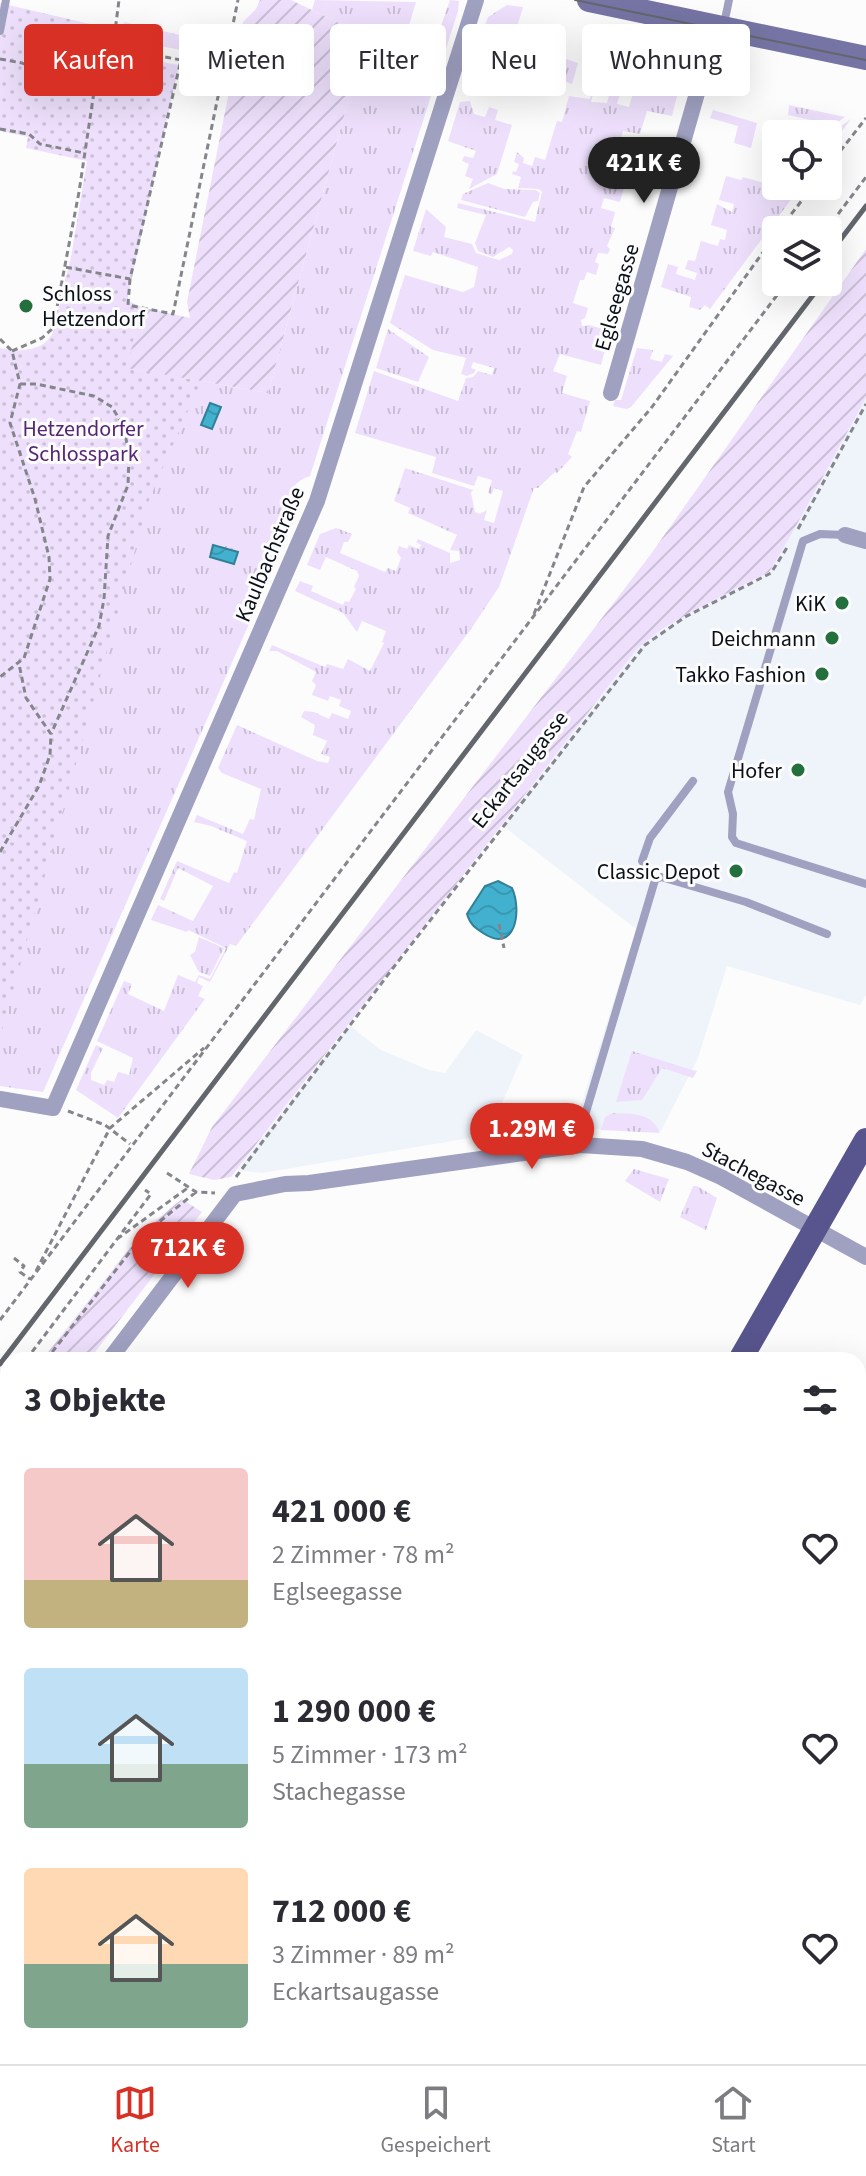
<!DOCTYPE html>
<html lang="de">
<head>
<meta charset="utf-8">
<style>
  body { margin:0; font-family:"Source Sans 3",sans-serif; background:#f2f2f3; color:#2b2b33; height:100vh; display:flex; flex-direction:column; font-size:30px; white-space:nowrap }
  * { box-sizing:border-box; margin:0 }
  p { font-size:26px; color:#7c7c81 }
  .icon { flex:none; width:44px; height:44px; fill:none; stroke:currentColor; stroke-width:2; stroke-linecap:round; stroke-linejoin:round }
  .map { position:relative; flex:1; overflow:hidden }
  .drawer { position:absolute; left:0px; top:1352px; width:866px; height:712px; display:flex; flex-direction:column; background:#fff; border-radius:24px 24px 0 0; box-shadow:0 8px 32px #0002 }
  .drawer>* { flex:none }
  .hud { position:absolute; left:24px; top:24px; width:818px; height:72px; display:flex; gap:16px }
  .tools { position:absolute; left:762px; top:120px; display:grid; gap:16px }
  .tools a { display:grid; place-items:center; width:80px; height:80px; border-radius:8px; background:#fff; box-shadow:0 8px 32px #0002; font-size:40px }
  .price { position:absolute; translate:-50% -68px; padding:0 18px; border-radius:28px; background:#d93025; color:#fff; font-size:26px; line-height:52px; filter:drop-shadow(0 2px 4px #0008) }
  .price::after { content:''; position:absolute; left:50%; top:48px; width:24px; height:18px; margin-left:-12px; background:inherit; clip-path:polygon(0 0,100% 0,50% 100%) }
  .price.selected { background:#222; color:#fff }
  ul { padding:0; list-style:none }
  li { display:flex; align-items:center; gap:24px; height:200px; padding:0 24px }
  li span { display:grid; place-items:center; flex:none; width:224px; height:160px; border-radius:8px; color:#555 }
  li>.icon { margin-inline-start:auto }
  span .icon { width:96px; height:96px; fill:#fffc; stroke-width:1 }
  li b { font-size:34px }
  h2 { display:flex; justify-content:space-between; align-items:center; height:96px; padding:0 24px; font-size:34px }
  .pill { padding:0 28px; border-radius:8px; background:#fff; box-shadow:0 8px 32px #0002; font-size:28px; line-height:72px }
  .pill.selected { background:#d93025; color:#fff }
  .menu { display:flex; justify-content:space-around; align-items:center; height:112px; border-top:2px solid #e1e1e2; background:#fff; font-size:22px; color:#7c7c81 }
  .menu a { display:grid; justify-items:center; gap:4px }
  .menu .selected { color:#d93025 }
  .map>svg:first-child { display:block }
  .built { fill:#eff3fa }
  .grass { fill:url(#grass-tufts) }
  .park { fill:url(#park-dots) }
  .garden { fill:url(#garden-furrows) }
  .water { fill:url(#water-waves); stroke:#318098; stroke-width:2 }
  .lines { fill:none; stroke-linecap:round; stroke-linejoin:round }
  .path { stroke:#84868b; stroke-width:3; stroke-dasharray:6 4; stroke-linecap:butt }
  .lane { stroke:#a0a0c1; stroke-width:8 }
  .street { stroke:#a0a0c1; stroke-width:16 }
  .secondary { stroke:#7674a4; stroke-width:24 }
  .primary { stroke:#58548d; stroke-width:24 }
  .tram { stroke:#63666c; stroke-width:2 }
  .rail { stroke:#63666c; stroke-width:5 }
  .poi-dot { fill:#236f3e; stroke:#fcfcfc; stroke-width:3 }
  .labels { text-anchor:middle; stroke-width:6; stroke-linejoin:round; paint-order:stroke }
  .poi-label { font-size:22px; fill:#0a0f18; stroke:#fcfcfc; text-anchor:end }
  .street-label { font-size:22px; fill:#0a0f18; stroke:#fcfcfc }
  .park-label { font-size:22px; fill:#552577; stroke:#fcfcfc }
</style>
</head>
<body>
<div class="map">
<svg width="866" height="2064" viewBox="0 0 866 2064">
  <defs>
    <pattern id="grass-tufts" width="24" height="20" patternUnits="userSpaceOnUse" patternTransform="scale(2)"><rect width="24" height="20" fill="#eee0fc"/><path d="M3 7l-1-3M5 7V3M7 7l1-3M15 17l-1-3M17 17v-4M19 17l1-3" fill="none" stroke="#cbbfd7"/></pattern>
    <pattern id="park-dots" width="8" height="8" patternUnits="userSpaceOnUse" patternTransform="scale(2)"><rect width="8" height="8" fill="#eee0fc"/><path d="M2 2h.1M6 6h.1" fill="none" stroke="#cbbfd7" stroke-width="1.8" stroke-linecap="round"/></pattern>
    <pattern id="garden-furrows" width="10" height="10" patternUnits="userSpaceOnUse" patternTransform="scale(2)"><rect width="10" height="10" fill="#eee0fc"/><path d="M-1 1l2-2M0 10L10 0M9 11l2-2" fill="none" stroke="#cbbfd7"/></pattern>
    <pattern id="water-waves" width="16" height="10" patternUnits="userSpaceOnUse" patternTransform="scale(2)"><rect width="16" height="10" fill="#42b1cf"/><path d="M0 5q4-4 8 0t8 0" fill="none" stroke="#3997b1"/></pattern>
  </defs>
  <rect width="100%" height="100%" fill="#fcfcfc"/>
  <path class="built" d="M866,398V995L860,1005L727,966L698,1058L661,1131L574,1128L636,929L502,825L637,649L662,629L695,610L769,572Z
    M349,1025L381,1050L429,1070L445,1073L476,1030L523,1055L488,1135L262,1173L237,1170Z"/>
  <path class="grass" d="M315,0L416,2L404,42L432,51L450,0L459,1L458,11L310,476C288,483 283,503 293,524L43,1092L0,1086V859L41,346C62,332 62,298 66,275L130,286L127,301L141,307L128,368L268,393L366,36L312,10Z
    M507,5L523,7L518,24C504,29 496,39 480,39L488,17Z
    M124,22L184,36L181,50L133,41L124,34Z
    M508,43L530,50L532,45L559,50L558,56L531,85L526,84L527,78L515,74L517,67L475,54L478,46L487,48Z
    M560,57L578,63L572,84L559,79L555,91L551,89L547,93L539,91L535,86Z
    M598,63L609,65L605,81L597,80L591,102L607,103L611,87L621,90L617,104L629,107L636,82L668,90L677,96L672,116L647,111L640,134L623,131L621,138L630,140L624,158L633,161L624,185L620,184V187L624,188L620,202L604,198L601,208L615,212L611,227L615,228L607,246L610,249L608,254L598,253L595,262L599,264L596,275L587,272L584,280H580L573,303L588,308L585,318L581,320L582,326L589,325L610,331L601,365L560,354L553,371L567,376L562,393L590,401L581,432L577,431L568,454L572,457L557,473L555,472L538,488H534L499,587L471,629L236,946L230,944L210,982L199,977L197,983L203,986L198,996L205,999L118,1118L76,1090L96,1045L103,1048L91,1073V1080L104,1085L107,1080L114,1082L118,1072L129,1075L133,1058L97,1041L124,981L132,984L128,994L164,1011L178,975L195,982L199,975L210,979L226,948L188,930L187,932L151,920L158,905L193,921L213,886L178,868L164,901L160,899L177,861L229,883L234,872L237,873L247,841L211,826L194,822L197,815L243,834L250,819L254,820L261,789L222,773L218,768L237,725L317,761L328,763L330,757L321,754L327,741L313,735L315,725L301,717L304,711L314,712L329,719L332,713L348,719L351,711L339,706L341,700L330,696L328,701L312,695L316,685L312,681L316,672L277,651H269L272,645L325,667L327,664L343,669L348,659L370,671L384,643L382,642L386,631L362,621L357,632L343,613L295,591L300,581L313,586L311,591L343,605L345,601L349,602L356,589L354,587L359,576L357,571L326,557L320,570L307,565L320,534L336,528L352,534L348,542H344L340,553L385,572L388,568L396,571L401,558L397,552L399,546L407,549L409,545L419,549L421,545L416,542L418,539L450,553V563L460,560L459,551L450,550L457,535L408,513L410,508L394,501L405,468L473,490L471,493L475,512L480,514L487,510L484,520L494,523L503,491L494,488L492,494L488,493L492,480L478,476L474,486L432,473L436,457L355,433L374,371L458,401L466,378L473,377L478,371L492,375L494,368L473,362L471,368L476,370L474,373L467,376L461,374L466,358L433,350L390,323L405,275L463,292L474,287L478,267L433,252L431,256L413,251L426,209L446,227L444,237L472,244L476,253L499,260L512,254L513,250L509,247L493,257L478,251L475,243L486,215L457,208L458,203L535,222L542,192L539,189L518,188L521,177L512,174L513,171L516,172L519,164L514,162L517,152L524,158L523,163L532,166L535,157L545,160L557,121L562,122L569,96L590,99Z
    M470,101L474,114L485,117L489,107L498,110L495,120L512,125L497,174L469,189L473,179L465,176L469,164L462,161L464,156L473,158L476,151L448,141L460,102Z
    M789,105L845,117L833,125L788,115Z
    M713,110L757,123L751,148L734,143L738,126L710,118Z
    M851,119L828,150V134H811L815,125L835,130Z
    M726,176L741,180L743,177L788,190L790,186H801L710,309L705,305L700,310L689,307L691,297L661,287L668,264L678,267L676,274L695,280L697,273L685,269L688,260L695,261L701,241L718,246L720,239L725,240L727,230L711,225L717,204L732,212L734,204L719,200Z
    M488,183L504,189L536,190L540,193L538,201L533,202L525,217L461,200L463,194Z
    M388,329L429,357L418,382L376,368Z
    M637,348L653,350L650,359L662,362L665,354L673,356L631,407L626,409L613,406L615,400H621Z
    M199,937L224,948L210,976L199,972L190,955L195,952Z
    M632,1051L692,1070L697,1071L693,1078L662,1068L642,1100L616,1102Z
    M613,1113C632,1114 652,1112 660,1133L601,1130L605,1117Z
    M634,1169L669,1179L660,1202L625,1181Z
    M693,1186H697L717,1198L706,1230L680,1217Z"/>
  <path class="park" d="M0,3L107,28L103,52L179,65L127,300L141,307L127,368L201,381L149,500L0,1038V348C19,352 39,352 52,336L71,257L87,161L26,148L28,137L0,131Z"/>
  <path class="garden" d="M260,0H291L366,36L268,393L127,368L141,307L190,318L187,302L243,22L256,9Z
    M866,249V398L791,535L769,572L695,610L662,629L637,649L231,1177L214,1180L189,1174L212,1127L651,554Z
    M182,1199L202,1212L89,1360H42L144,1230Z
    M8,1403V1465L0,1476V1413Z"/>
  <path class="water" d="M210,403L221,407L212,429L201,425Z
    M213,545L238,552L234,564L210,557Z
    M498,881L512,888C522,910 516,955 483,933C474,927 470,924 467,914L485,886Z"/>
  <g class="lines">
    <path class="path" d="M113,47L119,0
      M0,59L22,63L33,68L42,77L61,84L94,88
      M0,129L29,134L40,144L84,153
      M828,167L866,118
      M779,230L813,186
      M826,230L866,177
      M130,279L128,305L173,314L238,0
      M0,339L12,351L20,384L10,423L35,499L49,557L50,579L24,658L0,677
      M12,351L42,338L53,328L79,192L101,45L181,60L130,279L65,267
      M20,384H36L94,396L112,407L124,427L129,456L128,485L108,536L104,599L99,626L51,734
      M798,529L866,404
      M534,614L584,487L652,407L776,234
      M0,852L39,786L50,755L51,734L26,698L19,664
      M499,924L504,948
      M68,1111L105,1125L130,1144
      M167,1173L196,1192L215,1193
      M236,1177L393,968L645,645L685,617L771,573L788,546
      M117,1239L189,1187
      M14,1258L24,1266L20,1272L30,1279
      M36,1271L110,1128L204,1048
      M0,1320L787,282
      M26,1360L151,1194L145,1190
      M46,1360L143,1235L196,1192
      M0,1392L8,1383
      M0,1419L8,1409
      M0,1596L8,1602"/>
    <path class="lane" d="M724,24L729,0
      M0,31L6,0
      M845,535L820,534L803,541L728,792L733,814L732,837L736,843L866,884
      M655,880L642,861L650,838L693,781
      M581,1144L583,1122L655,880L661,877L746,902L827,934"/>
    <path class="street" d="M611,393L716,27
      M845,535L866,541
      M0,1099L53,1108L317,501L476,0
      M109,1360L235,1194L285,1184L309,1183L581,1145L642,1149L687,1162L721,1177L866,1257
      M0,1502L8,1491
      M858,1601L866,1605
      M0,1910L8,1895
      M858,1930L866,1936
      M858,2049H866
      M728,2056L733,2064"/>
    <path class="secondary" d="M589,0L866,58
      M0,1984H8"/>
    <path class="primary" d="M740,1360L866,1140
      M339,2064L344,2056"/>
    <path class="tram" d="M575,0L866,60"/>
    <path class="rail" d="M828,256L866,206
      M0,1364L823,282"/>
  </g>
  <g class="poi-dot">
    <circle cx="26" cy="306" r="8"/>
    <circle cx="842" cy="603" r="8"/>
    <circle cx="832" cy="638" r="8"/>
    <circle cx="822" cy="674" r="8"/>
    <circle cx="798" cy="770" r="8"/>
    <circle cx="736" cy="871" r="8"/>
  </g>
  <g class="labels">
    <g class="poi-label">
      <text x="42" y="301" text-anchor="start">Schloss<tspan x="42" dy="25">Hetzendorf</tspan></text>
      <text x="826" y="611">KiK</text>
      <text x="816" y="646">Deichmann</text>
      <text x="806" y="682">Takko Fashion</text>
      <text x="782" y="778">Hofer</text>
      <text x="720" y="879">Classic Depot</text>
    </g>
    <g class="street-label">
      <text transform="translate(616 297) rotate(-74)" y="8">Eglseegasse</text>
      <text transform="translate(269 554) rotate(-67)" y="8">Kaulbachstraße</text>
      <text transform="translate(519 769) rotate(-52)" y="8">Eckartsaugasse</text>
      <text transform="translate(754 1173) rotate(28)" y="8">Stachegasse</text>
    </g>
    <g class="park-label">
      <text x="83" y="436">Hetzendorfer<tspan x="83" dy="25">Schlosspark</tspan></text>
    </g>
  </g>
</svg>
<div class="tools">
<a><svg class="icon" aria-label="locate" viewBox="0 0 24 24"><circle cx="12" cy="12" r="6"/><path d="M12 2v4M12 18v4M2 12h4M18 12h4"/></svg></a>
<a><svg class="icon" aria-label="layers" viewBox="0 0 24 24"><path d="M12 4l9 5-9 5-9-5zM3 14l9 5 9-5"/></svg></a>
</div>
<b class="price selected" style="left:644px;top:205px">421K €</b>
<b class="price" style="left:532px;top:1171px">1.29M €</b>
<b class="price" style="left:188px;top:1290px">712K €</b>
<div class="hud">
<a class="pill selected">Kaufen</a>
<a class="pill">Mieten</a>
<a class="pill">Filter</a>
<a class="pill">Neu</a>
<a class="pill">Wohnung</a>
</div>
<section class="drawer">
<h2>3 Objekte<svg class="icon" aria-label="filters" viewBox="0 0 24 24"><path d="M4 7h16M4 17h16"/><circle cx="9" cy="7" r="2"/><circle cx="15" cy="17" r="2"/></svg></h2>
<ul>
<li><span style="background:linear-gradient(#f6c9c9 70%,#c2b280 0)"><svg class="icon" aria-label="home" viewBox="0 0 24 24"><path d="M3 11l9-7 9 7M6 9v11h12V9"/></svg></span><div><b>421 000 €</b><p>2 Zimmer · 78 m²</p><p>Eglseegasse</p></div><svg class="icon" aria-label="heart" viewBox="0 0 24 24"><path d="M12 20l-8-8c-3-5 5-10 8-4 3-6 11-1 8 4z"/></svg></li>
<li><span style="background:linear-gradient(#bfe0f5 60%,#7fa58c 0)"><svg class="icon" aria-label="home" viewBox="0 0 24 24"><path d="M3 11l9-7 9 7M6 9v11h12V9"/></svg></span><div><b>1 290 000 €</b><p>5 Zimmer · 173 m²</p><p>Stachegasse</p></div><svg class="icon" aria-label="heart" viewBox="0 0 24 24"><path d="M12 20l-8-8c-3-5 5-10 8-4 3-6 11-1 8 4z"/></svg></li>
<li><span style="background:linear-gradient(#ffd9b3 60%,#7fa58c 0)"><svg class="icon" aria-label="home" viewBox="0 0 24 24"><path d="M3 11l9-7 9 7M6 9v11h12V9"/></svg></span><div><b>712 000 €</b><p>3 Zimmer · 89 m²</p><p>Eckartsaugasse</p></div><svg class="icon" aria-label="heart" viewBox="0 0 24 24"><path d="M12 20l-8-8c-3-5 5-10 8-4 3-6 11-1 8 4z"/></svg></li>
</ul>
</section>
</div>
<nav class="menu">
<a class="selected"><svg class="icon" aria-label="map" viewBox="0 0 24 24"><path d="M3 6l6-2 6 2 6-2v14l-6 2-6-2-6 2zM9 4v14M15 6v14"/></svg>Karte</a>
<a><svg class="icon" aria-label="saved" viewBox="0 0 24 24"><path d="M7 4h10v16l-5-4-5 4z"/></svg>Gespeichert</a>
<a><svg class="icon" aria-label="home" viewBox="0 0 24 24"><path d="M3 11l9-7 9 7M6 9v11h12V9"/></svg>Start</a>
</nav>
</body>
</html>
